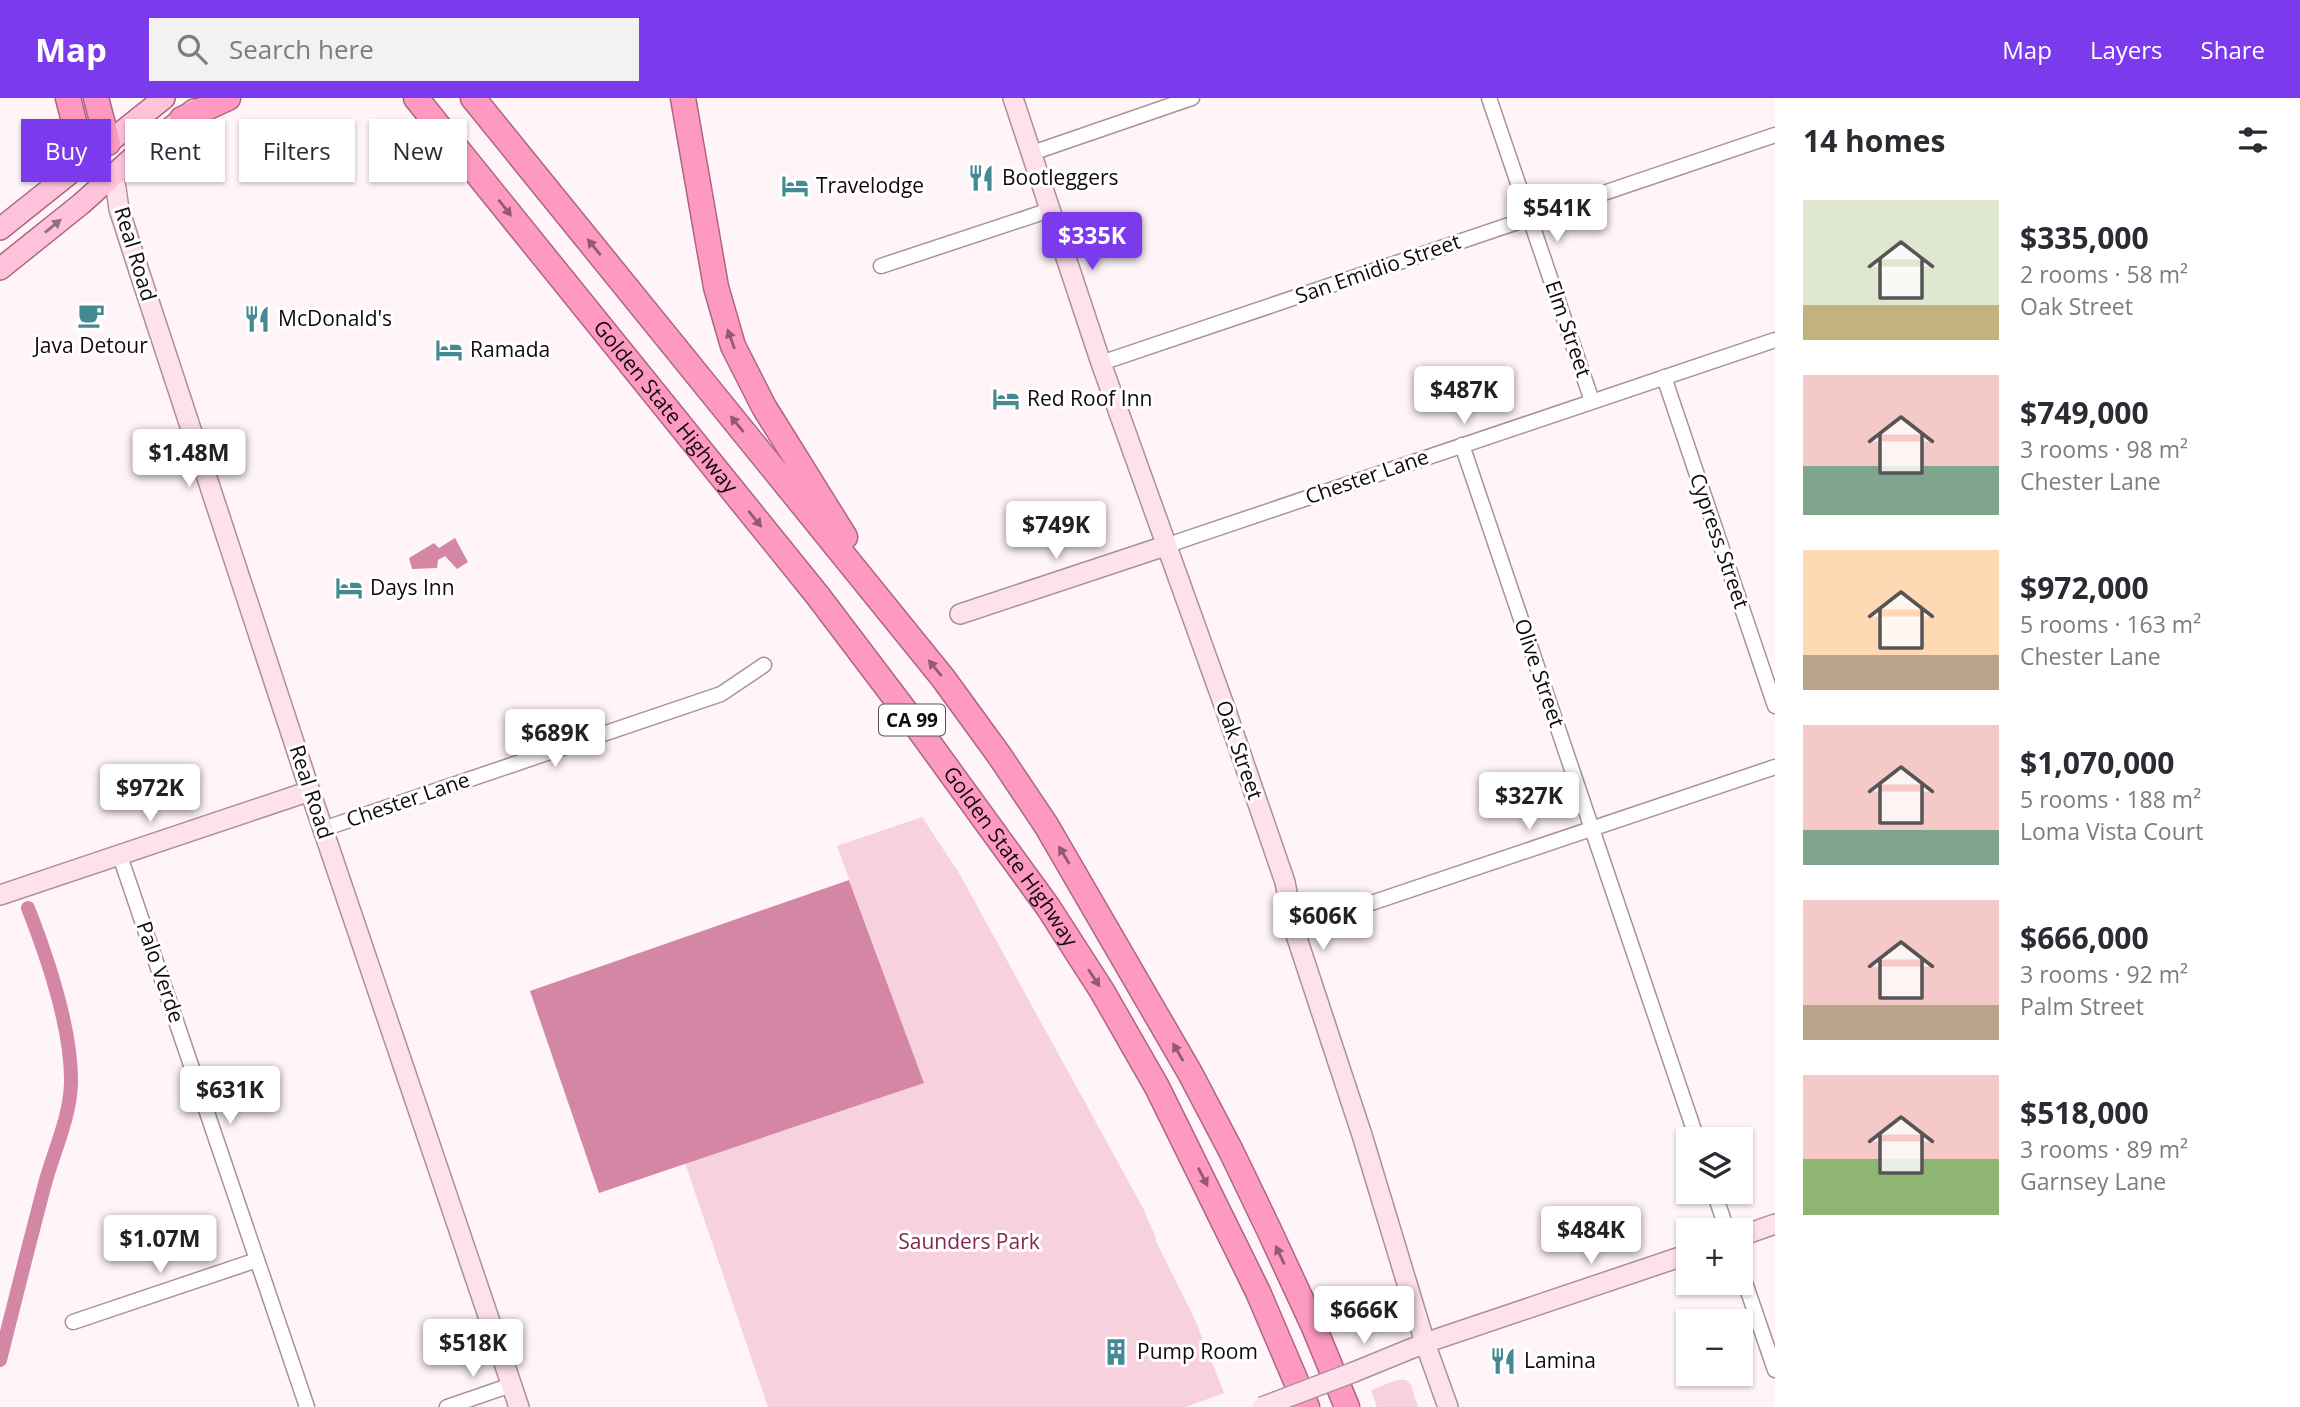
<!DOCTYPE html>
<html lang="en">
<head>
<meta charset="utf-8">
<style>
  body { margin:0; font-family:"Open Sans",sans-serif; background:#f2f2f3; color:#2b2b33; height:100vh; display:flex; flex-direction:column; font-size:26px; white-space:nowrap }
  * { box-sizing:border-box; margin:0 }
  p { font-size:23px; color:#7c7c81 }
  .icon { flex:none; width:38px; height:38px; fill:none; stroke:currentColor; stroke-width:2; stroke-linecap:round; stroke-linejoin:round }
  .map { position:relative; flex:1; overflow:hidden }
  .panel { display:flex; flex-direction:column; background:#fff; width:525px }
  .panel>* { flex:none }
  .hud { position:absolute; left:21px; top:21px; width:665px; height:63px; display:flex; gap:14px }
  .tools { position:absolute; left:1676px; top:1029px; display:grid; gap:14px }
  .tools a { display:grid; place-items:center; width:77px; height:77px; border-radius:0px; background:#fff; box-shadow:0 2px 5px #0004; font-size:35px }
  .price { position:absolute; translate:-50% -60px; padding:0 16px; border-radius:7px; background:#fff; color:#222; font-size:23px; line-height:46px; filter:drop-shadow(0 2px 4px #0008) }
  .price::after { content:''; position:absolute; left:50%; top:42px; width:21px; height:16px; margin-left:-10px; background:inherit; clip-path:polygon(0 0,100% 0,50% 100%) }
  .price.selected { background:#7c3aed; color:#fff }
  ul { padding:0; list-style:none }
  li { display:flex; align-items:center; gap:21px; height:175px; padding:0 28px }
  li span { display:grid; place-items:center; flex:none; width:196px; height:140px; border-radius:0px; color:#555 }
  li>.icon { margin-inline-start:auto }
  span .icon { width:84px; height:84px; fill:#fffc; stroke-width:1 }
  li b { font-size:30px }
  h2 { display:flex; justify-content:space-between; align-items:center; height:84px; padding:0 28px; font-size:30px }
  .tag { padding:0 24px; border-radius:0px; background:#fff; box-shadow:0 2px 5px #0004; font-size:24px; line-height:63px }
  .tag.selected { background:#7c3aed; color:#fff }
  header { display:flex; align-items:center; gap:42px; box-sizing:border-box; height:98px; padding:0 35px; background:#7c3aed; color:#fff }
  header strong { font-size:33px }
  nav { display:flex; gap:38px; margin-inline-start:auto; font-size:24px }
  .search { width:490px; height:63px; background:#f2f2f3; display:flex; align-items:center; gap:18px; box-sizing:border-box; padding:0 24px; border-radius:0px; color:#7c7c81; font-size:26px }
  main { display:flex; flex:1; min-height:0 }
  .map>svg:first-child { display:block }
  .green { fill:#f7d1de }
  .water { fill:#d387a4 }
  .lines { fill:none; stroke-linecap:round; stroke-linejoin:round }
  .canal { stroke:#d387a4; stroke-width:14 }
  .street-casing { stroke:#aa9199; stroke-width:17 }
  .secondary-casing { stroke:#aa9199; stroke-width:22 }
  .primary-casing { stroke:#ab6782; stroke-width:24 }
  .highway-casing { stroke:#ab6782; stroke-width:27 }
  .street { stroke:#fff; stroke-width:14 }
  .secondary { stroke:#ffe1ec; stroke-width:19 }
  .primary { stroke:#fec2da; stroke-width:21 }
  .highway { stroke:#fe9ac1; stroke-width:24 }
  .secondary-bridge-casing { stroke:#aa9199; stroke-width:22; stroke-linecap:butt }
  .secondary-bridge { stroke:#ffe1ec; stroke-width:19 }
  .oneway { fill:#935970 }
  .oneway2 { fill:#936f7d }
  .labels { text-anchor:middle; stroke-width:6; stroke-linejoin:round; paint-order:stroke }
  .shield { fill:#fff; stroke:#585355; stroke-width:2 }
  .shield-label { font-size:19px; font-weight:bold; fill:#11090c }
  .poi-label { font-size:21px; fill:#11090c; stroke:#fff; text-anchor:start }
  .street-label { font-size:21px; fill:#11090c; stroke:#fff }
  .park-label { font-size:21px; fill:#812851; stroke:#fff }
</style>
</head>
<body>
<header>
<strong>Map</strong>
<div class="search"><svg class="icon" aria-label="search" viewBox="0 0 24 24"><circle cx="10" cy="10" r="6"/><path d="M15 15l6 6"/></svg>Search here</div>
<nav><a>Map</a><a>Layers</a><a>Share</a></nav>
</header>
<main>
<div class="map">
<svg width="1775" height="1309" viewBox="0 0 1775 1309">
  <rect width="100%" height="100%" fill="#fff4f8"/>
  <path class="green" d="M922,719L959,775L1143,1110L1156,1140L1155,1141L1196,1224L1224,1295L1186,1309H768L685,1065L924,985L837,748Z
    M1397,1282H1406L1411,1287L1418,1309H1377L1371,1292Z"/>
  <path class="water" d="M455,440L468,464L457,471L445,458L438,462L437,470L412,471L409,460L434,445L439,450Z
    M849,782L924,985L599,1095L530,893Z"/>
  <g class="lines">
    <path class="canal" d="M0,1262C15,1202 30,1142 46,1082C55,1050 70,1019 71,985C72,930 48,861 28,810"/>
    <defs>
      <path id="street" d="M1489,0L1592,303
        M1032,55L1192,0
        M881,168L1050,112
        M1101,265L1775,37
        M1664,279L1775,608
        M1462,347L1697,1041
        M1165,448L1775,242
        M323,731L721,596L764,567
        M120,758L307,1309
        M1294,831L1775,669
        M1714,1094L1727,1132
        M1741,1173L1775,1272
        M73,1224L257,1162
        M447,1309L511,1287"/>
      <path id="secondary" d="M1013,0L1101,265L1225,610L1285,784L1294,831L1362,1037L1425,1245L1448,1309
        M114,77L119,111L139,173L310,693L519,1309
        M960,516L1165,448
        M0,797L310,693
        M1741,1138L1775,1126
        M1354,1274L1425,1245L1689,1156"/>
      <path id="primary" d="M0,131L164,0
        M0,171L81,106L138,55L194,12"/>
      <g id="highway">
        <path d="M68,0L81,51L87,62"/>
        <path d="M96,0L108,45"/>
        <path id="s1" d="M416,0L818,498L918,630L1048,809L1102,893L1157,989L1258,1194L1307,1309"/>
        <path d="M473,0L943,580L999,657L1046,727L1190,975L1231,1053L1269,1132L1314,1229L1347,1309"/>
        <path d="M683,0L716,189L733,248L764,309L845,439"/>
        <path d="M182,21L228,0"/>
      </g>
    </defs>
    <use href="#street" class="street-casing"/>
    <use href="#secondary" class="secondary-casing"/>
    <use href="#primary" class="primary-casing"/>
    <use href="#highway" class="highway-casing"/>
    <use href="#street" class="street"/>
    <use href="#secondary" class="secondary"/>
    <use href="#primary" class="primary"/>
    <use href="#highway" class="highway"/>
    <defs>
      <path id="secondary-bridge" d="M1262,1309L1354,1274"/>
    </defs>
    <use href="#secondary-bridge" class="secondary-bridge-casing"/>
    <use href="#secondary-bridge" class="secondary-bridge"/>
  </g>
  <defs><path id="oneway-solid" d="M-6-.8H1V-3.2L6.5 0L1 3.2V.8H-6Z" transform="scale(1.75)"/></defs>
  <g class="oneway">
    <use href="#oneway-solid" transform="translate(505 110) rotate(52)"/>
    <use href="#oneway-solid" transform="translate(594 149) rotate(-129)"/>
    <use href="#oneway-solid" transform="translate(731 241) rotate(-110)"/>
    <use href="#oneway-solid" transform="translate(737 326) rotate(-129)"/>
    <use href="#oneway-solid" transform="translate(755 421) rotate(51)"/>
    <use href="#oneway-solid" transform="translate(935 570) rotate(-129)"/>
    <use href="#oneway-solid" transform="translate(1064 757) rotate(-121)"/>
    <use href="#oneway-solid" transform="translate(1094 880) rotate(57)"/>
    <use href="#oneway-solid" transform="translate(1178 954) rotate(-120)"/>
    <use href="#oneway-solid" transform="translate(1203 1079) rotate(63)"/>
    <use href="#oneway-solid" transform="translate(1280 1157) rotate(-115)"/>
  </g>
  <use class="oneway2" href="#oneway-solid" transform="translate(53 128) rotate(-39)"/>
  <defs>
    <symbol id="restaurant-bare" viewBox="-9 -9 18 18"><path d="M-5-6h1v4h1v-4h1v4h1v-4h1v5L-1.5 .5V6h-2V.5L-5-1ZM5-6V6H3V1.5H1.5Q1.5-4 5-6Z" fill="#438a92" stroke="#fff" stroke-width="2.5" paint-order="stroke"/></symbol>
    <symbol id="hotel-bare" viewBox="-9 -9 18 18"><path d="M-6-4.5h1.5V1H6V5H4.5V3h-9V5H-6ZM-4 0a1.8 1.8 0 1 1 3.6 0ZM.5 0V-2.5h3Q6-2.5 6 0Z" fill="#438a92" stroke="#fff" stroke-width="2.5" paint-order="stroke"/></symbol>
    <symbol id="cafe-bare" viewBox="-9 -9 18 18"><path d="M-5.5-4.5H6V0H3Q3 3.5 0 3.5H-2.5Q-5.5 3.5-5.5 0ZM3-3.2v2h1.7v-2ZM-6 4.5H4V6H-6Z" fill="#438a92" stroke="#fff" stroke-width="2.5" paint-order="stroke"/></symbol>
    <symbol id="building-bare" viewBox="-9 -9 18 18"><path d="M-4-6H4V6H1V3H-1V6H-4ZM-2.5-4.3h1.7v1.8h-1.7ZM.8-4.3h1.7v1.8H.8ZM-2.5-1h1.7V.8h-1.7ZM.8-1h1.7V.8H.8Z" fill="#438a92" stroke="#fff" stroke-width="2.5" paint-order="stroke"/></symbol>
  </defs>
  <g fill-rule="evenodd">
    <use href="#restaurant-bare" x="962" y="61" width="38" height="38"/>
    <use href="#hotel-bare" x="776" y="69" width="38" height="38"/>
    <use href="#cafe-bare" x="72" y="198" width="38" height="38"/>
    <use href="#restaurant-bare" x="238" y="202" width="38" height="38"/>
    <use href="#hotel-bare" x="430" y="233" width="38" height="38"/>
    <use href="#hotel-bare" x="987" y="282" width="38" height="38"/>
    <use href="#hotel-bare" x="330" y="471" width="38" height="38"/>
    <use href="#building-bare" x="1097" y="1235" width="38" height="38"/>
    <use href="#restaurant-bare" x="1484" y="1244" width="38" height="38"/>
  </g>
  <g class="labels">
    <rect class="shield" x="879" y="606.5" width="66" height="31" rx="5"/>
    <g class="shield-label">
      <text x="912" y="629">CA 99</text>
    </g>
    <g class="poi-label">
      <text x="1002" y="87">Bootleggers</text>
      <text x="816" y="95">Travelodge</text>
      <text x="278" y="228">McDonald's</text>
      <text x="91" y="255" text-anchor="middle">Java Detour</text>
      <text x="470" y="259">Ramada</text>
      <text x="1027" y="308">Red Roof Inn</text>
      <text x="370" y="497">Days Inn</text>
      <text x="1137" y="1261">Pump Room</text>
      <text x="1524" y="1270">Lamina</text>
    </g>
    <g class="street-label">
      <text transform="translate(135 156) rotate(73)" y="7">Real Road</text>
      <text transform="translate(1378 171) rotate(-19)" y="7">San Emidio Street</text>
      <text transform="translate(1568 231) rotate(71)" y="7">Elm Street</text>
      <text dy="7" stroke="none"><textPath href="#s1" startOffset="397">Golden State Highway</textPath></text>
      <text transform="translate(1367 379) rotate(-19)" y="7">Chester Lane</text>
      <text transform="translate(1719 443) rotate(71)" y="7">Cypress Street</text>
      <text transform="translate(1539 575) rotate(71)" y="7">Olive Street</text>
      <text transform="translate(1239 652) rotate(71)" y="7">Oak Street</text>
      <text transform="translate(311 694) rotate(72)" y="7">Real Road</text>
      <text transform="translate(408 702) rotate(-19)" y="7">Chester Lane</text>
      <text dy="7" stroke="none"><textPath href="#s1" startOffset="964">Golden State Highway</textPath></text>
      <text transform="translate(160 874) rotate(71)" y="7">Palo Verde</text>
    </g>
    <g class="park-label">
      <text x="969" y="1151">Saunders Park</text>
    </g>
  </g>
</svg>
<div class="tools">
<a><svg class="icon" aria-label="layers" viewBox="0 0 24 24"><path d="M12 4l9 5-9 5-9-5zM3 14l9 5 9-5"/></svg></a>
<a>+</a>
<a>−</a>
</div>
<b class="price" style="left:1557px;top:146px">$541K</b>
<b class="price selected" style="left:1092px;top:174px">$335K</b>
<b class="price" style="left:1464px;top:328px">$487K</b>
<b class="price" style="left:189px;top:391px">$1.48M</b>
<b class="price" style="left:1056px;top:463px">$749K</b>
<b class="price" style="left:555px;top:671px">$689K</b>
<b class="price" style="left:150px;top:726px">$972K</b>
<b class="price" style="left:1529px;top:734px">$327K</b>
<b class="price" style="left:1323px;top:854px">$606K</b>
<b class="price" style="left:230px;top:1028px">$631K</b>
<b class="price" style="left:1591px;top:1168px">$484K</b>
<b class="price" style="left:160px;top:1177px">$1.07M</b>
<b class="price" style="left:1364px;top:1248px">$666K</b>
<b class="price" style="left:473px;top:1281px">$518K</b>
<div class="hud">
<a class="tag selected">Buy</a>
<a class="tag">Rent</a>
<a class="tag">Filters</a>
<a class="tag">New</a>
</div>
</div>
<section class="panel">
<h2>14 homes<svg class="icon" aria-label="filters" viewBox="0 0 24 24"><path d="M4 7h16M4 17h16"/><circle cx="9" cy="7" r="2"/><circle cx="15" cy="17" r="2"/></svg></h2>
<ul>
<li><span style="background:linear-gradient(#dfe7d0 75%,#c2b280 0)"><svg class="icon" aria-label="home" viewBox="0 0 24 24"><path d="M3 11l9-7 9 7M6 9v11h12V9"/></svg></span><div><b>$335,000</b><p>2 rooms · 58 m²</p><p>Oak Street</p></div></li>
<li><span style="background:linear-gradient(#f6c9c9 65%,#7fa58c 0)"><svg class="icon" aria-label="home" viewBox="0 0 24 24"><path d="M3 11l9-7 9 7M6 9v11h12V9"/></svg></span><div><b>$749,000</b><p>3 rooms · 98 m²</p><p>Chester Lane</p></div></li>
<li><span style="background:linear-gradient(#ffd9b3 75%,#b9a48a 0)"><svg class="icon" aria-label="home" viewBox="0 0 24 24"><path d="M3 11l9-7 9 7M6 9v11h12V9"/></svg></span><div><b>$972,000</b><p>5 rooms · 163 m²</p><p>Chester Lane</p></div></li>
<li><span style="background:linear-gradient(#f6c9c9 75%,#7fa58c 0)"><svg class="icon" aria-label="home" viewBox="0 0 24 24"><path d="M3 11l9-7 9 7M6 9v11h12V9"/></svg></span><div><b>$1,070,000</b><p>5 rooms · 188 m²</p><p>Loma Vista Court</p></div></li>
<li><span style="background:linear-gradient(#f6c9c9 75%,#b9a48a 0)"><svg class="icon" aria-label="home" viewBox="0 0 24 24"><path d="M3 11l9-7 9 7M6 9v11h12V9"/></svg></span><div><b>$666,000</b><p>3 rooms · 92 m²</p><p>Palm Street</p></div></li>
<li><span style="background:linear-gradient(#f6c9c9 60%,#8fb573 0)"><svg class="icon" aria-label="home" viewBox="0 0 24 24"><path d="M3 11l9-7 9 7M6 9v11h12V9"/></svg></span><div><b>$518,000</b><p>3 rooms · 89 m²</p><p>Garnsey Lane</p></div></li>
</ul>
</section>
</main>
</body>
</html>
